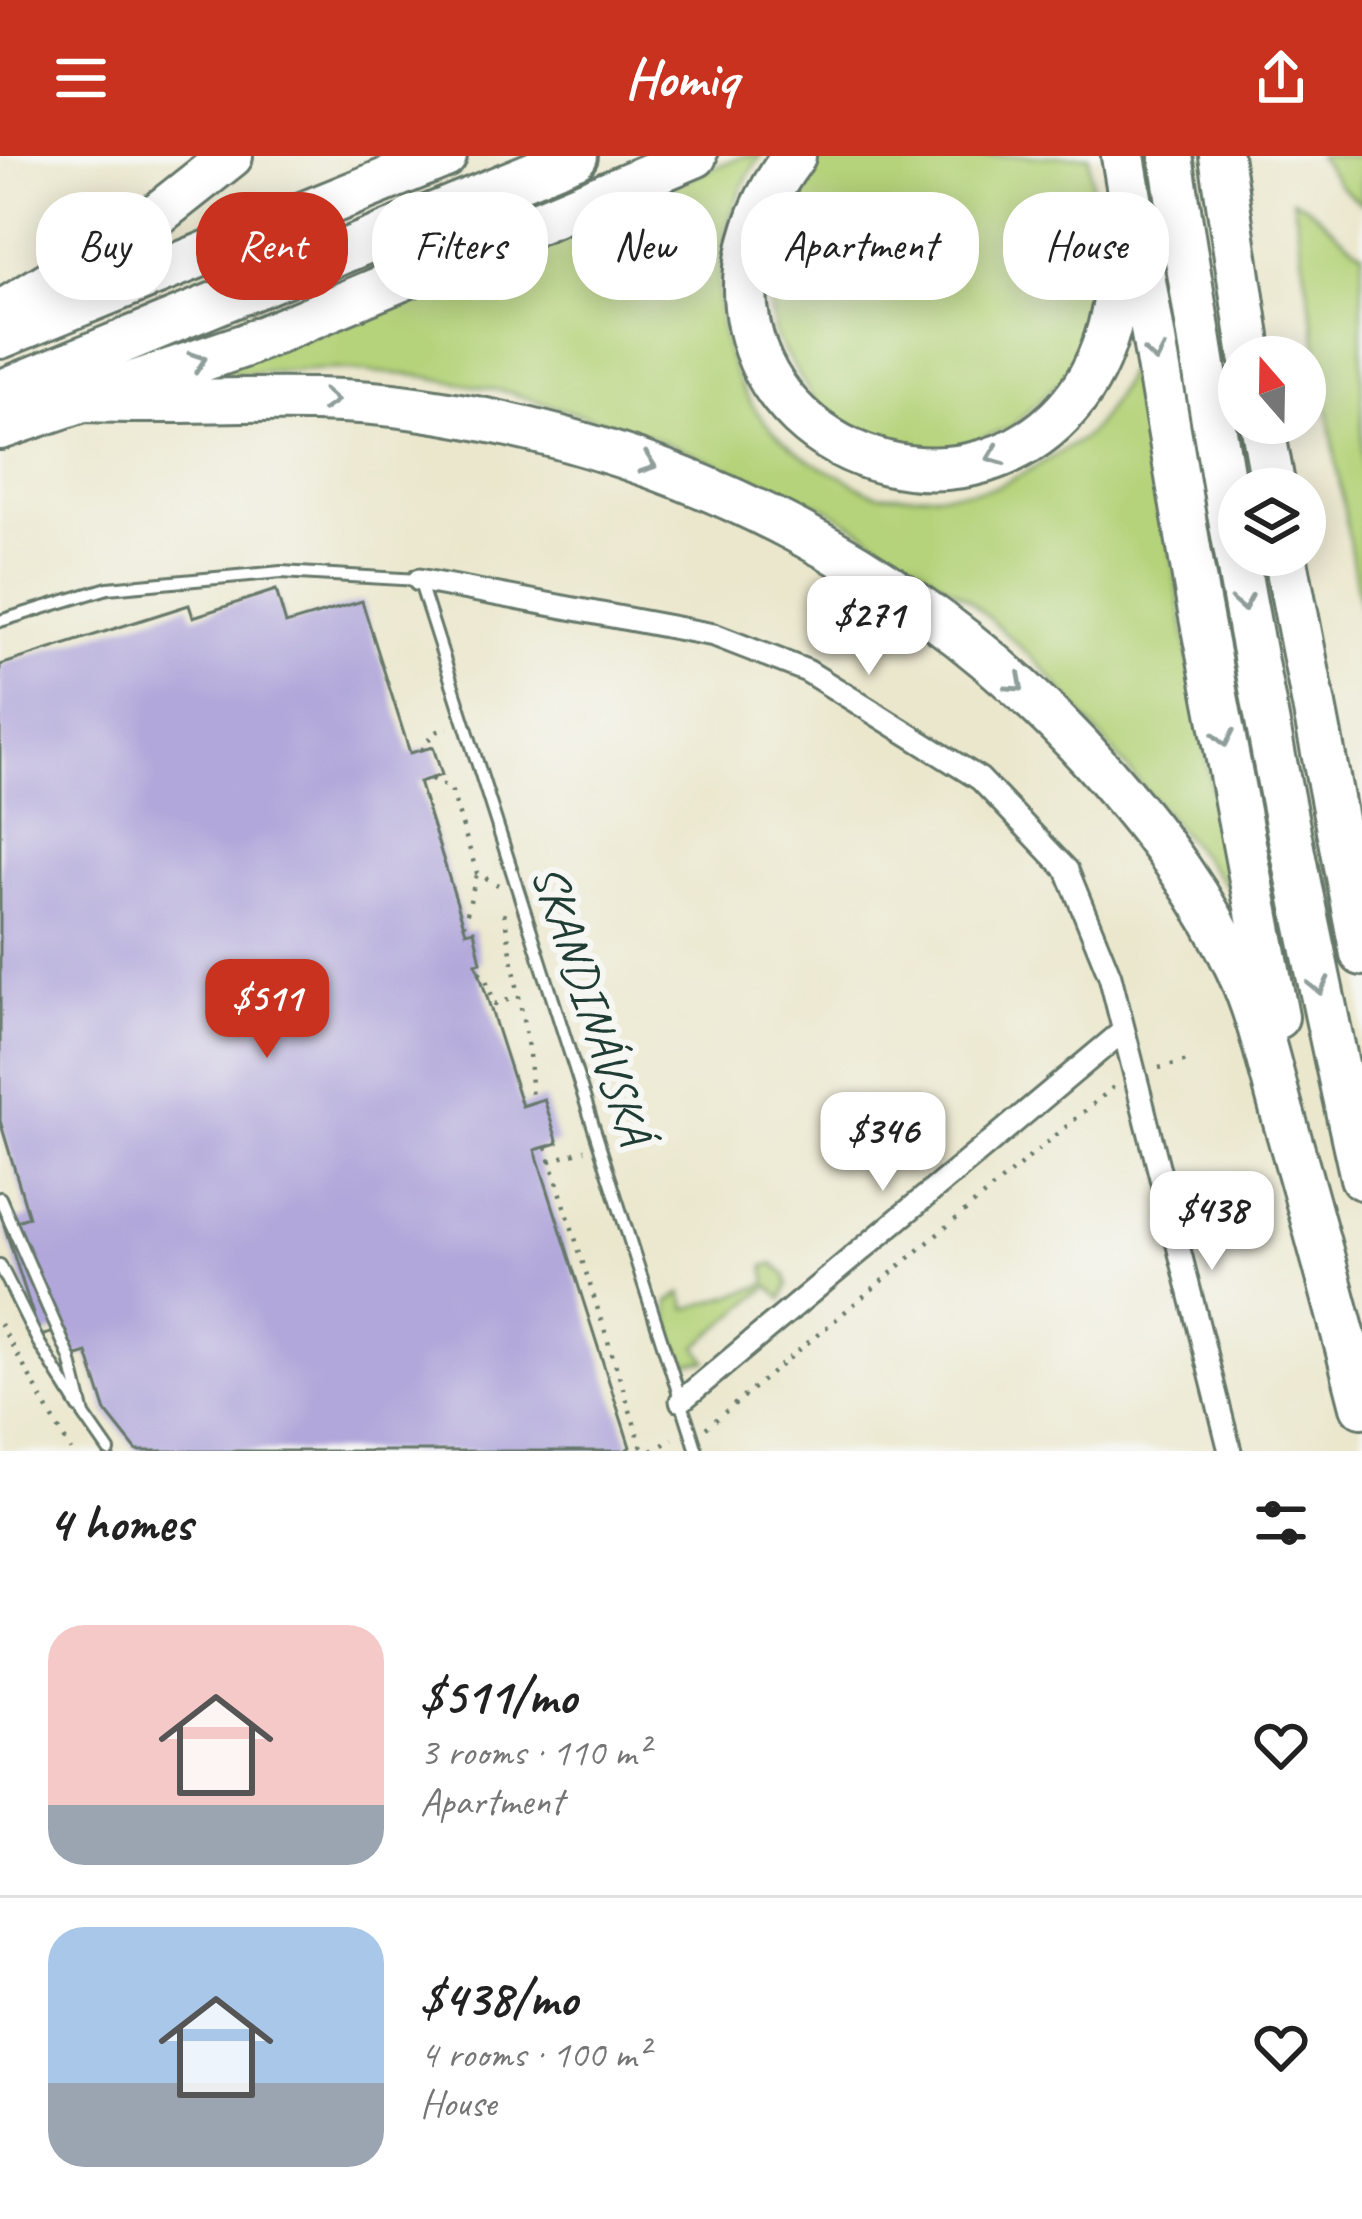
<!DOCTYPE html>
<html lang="en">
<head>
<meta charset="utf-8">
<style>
  body { margin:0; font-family:Caveat,sans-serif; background:#f6f6f6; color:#222; height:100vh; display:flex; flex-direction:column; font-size:45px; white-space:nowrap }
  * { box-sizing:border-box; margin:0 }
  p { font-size:39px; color:#767676 }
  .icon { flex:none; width:66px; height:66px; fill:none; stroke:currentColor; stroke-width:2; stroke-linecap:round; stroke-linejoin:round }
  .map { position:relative; height:1295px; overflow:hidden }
  .details { display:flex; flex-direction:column; background:#fff; flex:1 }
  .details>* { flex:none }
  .hud { position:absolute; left:36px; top:36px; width:1290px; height:108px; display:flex; gap:24px }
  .needle { width:78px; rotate:340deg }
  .controls { position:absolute; left:1218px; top:180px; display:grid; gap:24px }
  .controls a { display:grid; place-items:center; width:108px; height:108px; border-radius:50%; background:#fff; box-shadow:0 6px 30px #0003; font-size:60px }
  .price { position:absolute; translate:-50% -102px; padding:0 27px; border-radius:24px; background:#fff; color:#222; font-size:39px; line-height:78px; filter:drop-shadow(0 3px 6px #0008) }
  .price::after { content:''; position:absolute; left:50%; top:72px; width:36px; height:27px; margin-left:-18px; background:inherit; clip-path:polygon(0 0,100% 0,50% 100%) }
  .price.selected { background:#c8321e; color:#fff }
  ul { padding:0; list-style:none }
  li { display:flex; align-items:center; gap:36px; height:300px; padding:0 48px }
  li+li { border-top:3px solid #e0e0e0 }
  li span { display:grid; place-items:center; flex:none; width:336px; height:240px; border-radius:36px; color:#555 }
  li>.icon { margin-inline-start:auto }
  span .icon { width:144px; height:144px; fill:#fffc; stroke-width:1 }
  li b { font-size:51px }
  h2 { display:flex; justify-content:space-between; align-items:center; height:144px; padding:0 48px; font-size:51px }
  .tag { padding:0 42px; border-radius:48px; background:#fff; box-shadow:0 6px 30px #0003; font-size:42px; line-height:108px }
  .tag.selected { background:#c8321e; color:#fff }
  header { display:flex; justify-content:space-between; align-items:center; height:156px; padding:0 48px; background:#c8321e; color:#fff; font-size:54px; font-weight:800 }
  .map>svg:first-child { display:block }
  .green { fill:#b5d37a; stroke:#6a8857; stroke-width:3 }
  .building { fill:#b1a7da }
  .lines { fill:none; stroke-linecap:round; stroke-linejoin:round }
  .lane-casing { stroke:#66786a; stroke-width:16 }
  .street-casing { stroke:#66786a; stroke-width:27 }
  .highway-casing { stroke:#66786a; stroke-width:48 }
  .path { stroke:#66786a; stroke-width:4.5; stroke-dasharray:3 9; stroke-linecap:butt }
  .lane { stroke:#fff; stroke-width:10 }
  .street { stroke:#fff; stroke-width:21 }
  .highway { stroke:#fff; stroke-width:42 }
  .oneway { stroke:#8f9e9a }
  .labels { text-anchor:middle; stroke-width:12; stroke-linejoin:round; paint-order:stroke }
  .street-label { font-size:48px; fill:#1f3d34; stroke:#f6f6f2 }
</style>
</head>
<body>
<header><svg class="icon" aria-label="menu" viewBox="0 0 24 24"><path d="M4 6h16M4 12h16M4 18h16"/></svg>Homiq<svg class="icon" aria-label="share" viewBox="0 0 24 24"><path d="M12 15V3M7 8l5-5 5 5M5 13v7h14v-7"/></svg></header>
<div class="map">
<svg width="1362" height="1295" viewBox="0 0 1362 1295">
  <rect width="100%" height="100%" fill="#f6f6f2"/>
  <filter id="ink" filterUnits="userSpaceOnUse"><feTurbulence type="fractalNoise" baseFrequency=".00833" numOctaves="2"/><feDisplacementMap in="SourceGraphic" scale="24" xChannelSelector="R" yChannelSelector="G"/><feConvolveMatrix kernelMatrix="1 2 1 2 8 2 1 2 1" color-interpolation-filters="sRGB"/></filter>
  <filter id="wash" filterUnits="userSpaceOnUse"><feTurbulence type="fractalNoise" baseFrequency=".004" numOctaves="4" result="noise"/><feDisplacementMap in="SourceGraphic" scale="48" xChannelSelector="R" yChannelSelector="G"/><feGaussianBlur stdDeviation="2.7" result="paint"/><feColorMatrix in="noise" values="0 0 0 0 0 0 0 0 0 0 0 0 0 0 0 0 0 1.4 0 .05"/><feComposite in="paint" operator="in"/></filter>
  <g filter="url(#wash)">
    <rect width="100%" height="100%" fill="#ebe7cd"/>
    <path class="green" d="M743,0H760C688,108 708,262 836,318C849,323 864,336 876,338C896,341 977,337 995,331C1010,326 1081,286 1090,276C1109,255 1125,223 1137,197L1229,733L1042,511L968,443L827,352L648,280L508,236L421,220L336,213L202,219Z
      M821,0H1089L1099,97L1094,155L1073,213L1010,272L946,296L866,284L816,247L775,181L769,134L772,77L784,40Z
      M1318,0H1362V48L1340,30Z
      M1293,43C1315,51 1339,82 1362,96V463Z
      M773,1108L786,1119L788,1128L782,1143L769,1130L697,1190L707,1205L688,1207C676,1193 667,1164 669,1146L682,1137L687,1153L759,1131L767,1126L764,1110Z"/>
    <g id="blocks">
      <path class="building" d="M276,434L286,468L362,445L410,597L433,591L442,619L419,626L466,776L474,774L481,806L476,807L522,950L544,943L558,987L535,994L630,1291L625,1295H137L106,1256L87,1197L74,1201L65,1173L40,1180L4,1069L29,1061L0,965V509L189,449L193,461Z"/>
    </g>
  </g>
  <g filter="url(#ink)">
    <use href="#blocks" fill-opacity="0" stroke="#66786a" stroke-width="3"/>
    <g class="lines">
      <defs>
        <path id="lane" d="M0,465L108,432L281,416L419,424L697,1295
          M0,1042L70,1202L84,1259L109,1295
          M0,1109L39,1187L79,1252"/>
        <path id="street" d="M419,424L714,479L807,515L980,623L1067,714L1110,820L1230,1295
          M681,1245L1123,875"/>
        <path id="highway" d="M794,0C756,50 736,107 749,170C781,316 976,363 1071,248C1108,204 1120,141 1120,85
          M1123,0L1198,445L1277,861
          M1171,0C1222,343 1286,683 1362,1022
          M1221,0L1251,201
          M0,157L145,68L231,0
          M0,181L445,0
          M0,236L576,0
          M88,244C197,249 307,236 416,252C683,290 932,418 1109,623C1159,681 1205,742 1237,812C1259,859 1269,909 1283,959C1311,1056 1337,1153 1362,1250
          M1262,267L1274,333
          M0,272L243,190L695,0
          M1285,399L1362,798"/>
      </defs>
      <use href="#lane" class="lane-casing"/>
      <use href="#street" class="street-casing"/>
      <use href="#highway" class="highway-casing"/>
      <path class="path" d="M422,594L433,577L448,572
        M431,623L451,633L477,717L498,729
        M504,757L529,897L532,947
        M464,769L477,717
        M479,816L485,821L495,848L517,841
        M1159,912L1192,904
        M546,991L643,1295
        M550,1005L585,994
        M0,1168L71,1295
        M706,1272L1116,929
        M652,1295L673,1283"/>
      <use href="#lane" class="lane"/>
      <use href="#street" class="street"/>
      <use href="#highway" class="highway"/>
    </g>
    <defs><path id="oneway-chevron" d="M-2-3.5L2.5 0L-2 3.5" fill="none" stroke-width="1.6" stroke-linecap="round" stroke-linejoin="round" transform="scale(3)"/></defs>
    <g class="oneway">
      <use href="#oneway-chevron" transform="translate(1155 198) rotate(80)"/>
      <use href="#oneway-chevron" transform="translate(198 205) rotate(-19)"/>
      <use href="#oneway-chevron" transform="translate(330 244) rotate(3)"/>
      <use href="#oneway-chevron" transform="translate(995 300) rotate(159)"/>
      <use href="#oneway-chevron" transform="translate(648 308) rotate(19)"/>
      <use href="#oneway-chevron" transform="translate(1243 447) rotate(80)"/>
      <use href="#oneway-chevron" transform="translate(1016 528) rotate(42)"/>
      <use href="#oneway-chevron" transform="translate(1224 582) rotate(79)"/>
      <use href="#oneway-chevron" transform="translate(1319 830) rotate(77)"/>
    </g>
  </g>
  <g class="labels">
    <g class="street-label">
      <text transform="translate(593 848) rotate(72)" y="17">SKANDINÁVSKÁ</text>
    </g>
  </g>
</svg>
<div class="controls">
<a><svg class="needle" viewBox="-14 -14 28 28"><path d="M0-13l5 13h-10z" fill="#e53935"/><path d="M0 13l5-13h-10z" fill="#767676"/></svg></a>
<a><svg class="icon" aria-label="layers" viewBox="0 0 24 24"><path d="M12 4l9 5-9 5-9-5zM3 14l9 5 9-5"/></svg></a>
</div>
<b class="price" style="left:869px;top:522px">$271</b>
<b class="price selected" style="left:267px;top:905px">$511</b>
<b class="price" style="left:883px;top:1038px">$346</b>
<b class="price" style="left:1212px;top:1117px">$438</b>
<div class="hud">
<a class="tag">Buy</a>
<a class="tag selected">Rent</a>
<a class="tag">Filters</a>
<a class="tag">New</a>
<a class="tag">Apartment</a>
<a class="tag">House</a>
</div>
</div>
<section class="details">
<h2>4 homes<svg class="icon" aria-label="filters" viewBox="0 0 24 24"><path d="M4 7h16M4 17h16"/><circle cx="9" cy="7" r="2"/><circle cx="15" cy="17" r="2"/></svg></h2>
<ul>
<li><span style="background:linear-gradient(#f6c9c9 75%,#9aa5b1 0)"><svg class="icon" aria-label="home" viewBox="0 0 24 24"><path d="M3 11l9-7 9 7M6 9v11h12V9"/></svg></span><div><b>$511/mo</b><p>3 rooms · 110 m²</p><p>Apartment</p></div><svg class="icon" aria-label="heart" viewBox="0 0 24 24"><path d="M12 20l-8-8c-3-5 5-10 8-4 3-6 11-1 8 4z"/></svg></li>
<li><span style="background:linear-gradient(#a9c7e8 65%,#9aa5b1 0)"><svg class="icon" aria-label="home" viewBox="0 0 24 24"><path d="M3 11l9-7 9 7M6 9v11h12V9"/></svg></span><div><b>$438/mo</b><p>4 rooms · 100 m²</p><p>House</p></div><svg class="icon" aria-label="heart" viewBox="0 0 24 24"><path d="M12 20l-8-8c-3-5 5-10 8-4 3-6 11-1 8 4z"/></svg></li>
</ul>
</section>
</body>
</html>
